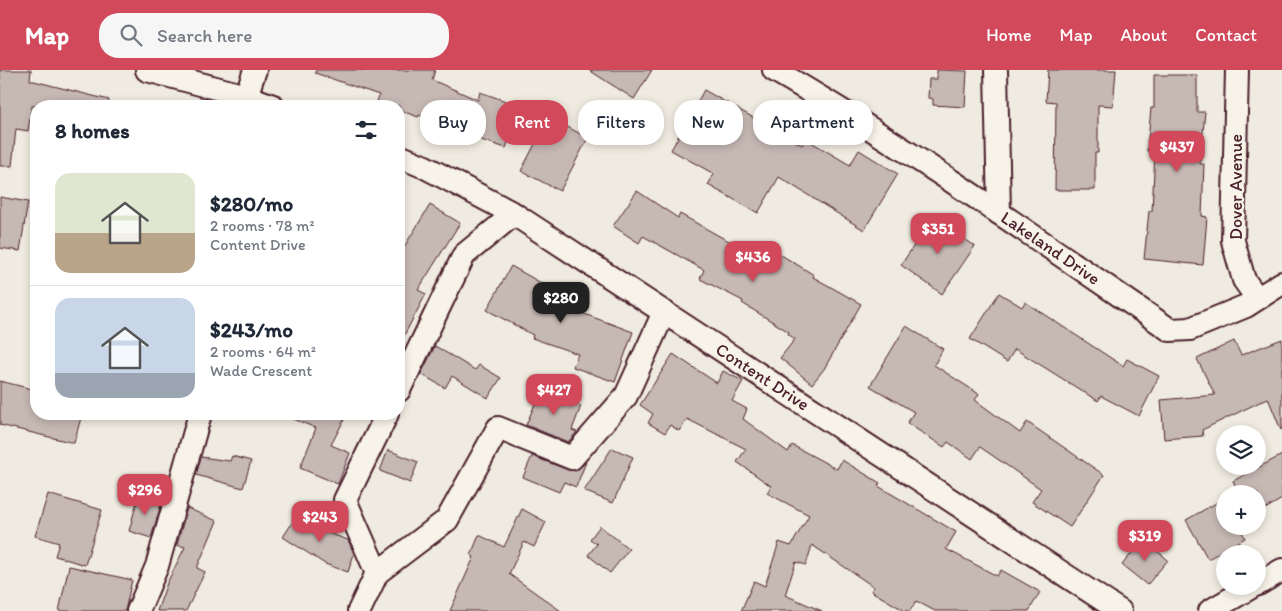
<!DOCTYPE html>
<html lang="en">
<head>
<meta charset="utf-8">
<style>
  body { margin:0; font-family:Itim,sans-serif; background:#f6f6f7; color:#1f2937; height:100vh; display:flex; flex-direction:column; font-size:19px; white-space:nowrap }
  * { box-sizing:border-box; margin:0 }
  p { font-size:16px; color:#747a83 }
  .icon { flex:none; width:28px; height:28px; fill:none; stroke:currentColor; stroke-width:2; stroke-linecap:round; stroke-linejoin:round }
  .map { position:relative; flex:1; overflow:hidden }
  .drawer { position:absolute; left:30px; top:30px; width:375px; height:320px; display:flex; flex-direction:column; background:#fff; border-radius:20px; box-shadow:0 2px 8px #0003 }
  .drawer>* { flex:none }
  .hud { position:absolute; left:420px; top:30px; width:475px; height:45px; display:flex; gap:10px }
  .tools { position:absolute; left:1216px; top:355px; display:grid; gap:10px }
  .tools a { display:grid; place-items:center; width:50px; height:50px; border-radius:50%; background:#fff; box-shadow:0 2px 8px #0003; font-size:25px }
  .price { position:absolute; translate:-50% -42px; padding:0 11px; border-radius:10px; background:#d1495b; color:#fff; font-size:16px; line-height:32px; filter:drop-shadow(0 1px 2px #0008) }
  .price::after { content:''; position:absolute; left:50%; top:30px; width:15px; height:11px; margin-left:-8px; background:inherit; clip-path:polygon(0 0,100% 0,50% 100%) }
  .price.current { background:#222; color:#fff }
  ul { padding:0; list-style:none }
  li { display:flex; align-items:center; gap:15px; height:125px; padding:0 25px }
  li+li { border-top:1px solid #e0e1e3 }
  li span { display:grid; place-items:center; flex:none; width:140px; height:100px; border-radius:15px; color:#555 }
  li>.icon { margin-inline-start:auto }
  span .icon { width:60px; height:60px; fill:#fffc; stroke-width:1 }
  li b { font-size:21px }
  h2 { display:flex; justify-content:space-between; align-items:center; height:60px; padding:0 25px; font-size:21px }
  .chip { padding:0 18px; border-radius:20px; background:#fff; box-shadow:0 2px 8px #0003; font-size:18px; line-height:45px }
  .chip.current { background:#d1495b; color:#fff }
  header { display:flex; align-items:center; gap:30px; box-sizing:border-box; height:70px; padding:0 25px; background:#d1495b; color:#fff }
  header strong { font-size:24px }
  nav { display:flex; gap:28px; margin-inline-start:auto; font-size:18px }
  .search { width:350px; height:45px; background:#f6f6f7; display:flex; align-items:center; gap:12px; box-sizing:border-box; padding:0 18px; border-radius:20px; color:#747a83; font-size:19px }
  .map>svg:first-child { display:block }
  .building { fill:#c6b8b3; stroke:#4a1f2b }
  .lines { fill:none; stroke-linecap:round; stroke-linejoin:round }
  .street-casing { stroke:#4a1f2b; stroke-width:26 }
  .street { stroke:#f7f3e8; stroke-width:22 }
  .labels { text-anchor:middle; stroke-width:4.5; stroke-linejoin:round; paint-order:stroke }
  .street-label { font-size:18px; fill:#4a1f2b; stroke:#f7f3e8 }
</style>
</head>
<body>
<header>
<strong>Map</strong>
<div class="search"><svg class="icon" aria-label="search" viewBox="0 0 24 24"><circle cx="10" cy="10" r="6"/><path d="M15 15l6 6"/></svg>Search here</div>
<nav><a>Home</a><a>Map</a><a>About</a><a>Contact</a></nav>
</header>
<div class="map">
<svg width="1282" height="541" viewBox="0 0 1282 541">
  <rect width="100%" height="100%" fill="#f0ebe0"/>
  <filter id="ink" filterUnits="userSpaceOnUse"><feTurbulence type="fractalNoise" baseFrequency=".02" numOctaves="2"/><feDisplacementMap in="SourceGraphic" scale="10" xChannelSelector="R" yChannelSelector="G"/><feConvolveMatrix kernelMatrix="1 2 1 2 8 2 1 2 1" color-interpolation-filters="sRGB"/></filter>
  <g filter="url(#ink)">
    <path class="building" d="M0,0H31L30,10L109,30L108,36H32L28,61L16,59L12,96H0Z
      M316,0H435L432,10L478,30L480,22L520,36L506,78L453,61L419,45L418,47L399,40V36H389L377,32L379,25L315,3Z
      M589,0H652L634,29Z
      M937,0L967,1L965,37L933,35V29L928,28L929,9H937Z
      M1048,0H1116L1113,36L1098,35V83H1095V120H1055L1056,32L1046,31Z
      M1154,5H1197V42H1205L1200,94H1204L1202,146L1207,147L1203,195L1144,189L1149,141H1152L1155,81H1147L1151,38H1154Z
      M704,20L802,75L806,69L850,95L859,80L898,104L864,160L779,107L758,143L708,115L714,104L671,80Z
      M549,47L588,68L560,121L521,101Z
      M637,121L678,148L680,144L721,167L768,190L773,180L814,205L813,207L861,234L824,299L812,314L780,288L795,269L788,264L789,262L742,233L743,231L700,209L704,200L643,166L639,173L613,156Z
      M0,127L28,132L20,181L0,178Z
      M430,135L460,153L418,220L426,224L399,275V185Z
      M933,147L975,176L942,224L901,195Z
      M511,196L543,214L584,230L579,242L633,262L615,312L573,297L578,284L532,268L533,265L487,240Z
      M999,223L1022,237L1025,232L1123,296L1127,289L1159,306L1139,346L1101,326L1098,331L1015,279L1007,292L970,269Z
      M906,256L943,279L934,295L979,324L975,330L1020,363L1027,352L1104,405L1070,457L1032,432L1041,419L980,377L972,389L948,372L944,377L907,353L914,342L870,316Z
      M1282,269V359L1281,360L1268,328L1202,360L1203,366L1164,369L1161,330L1215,325L1197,289L1234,271L1241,285Z
      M435,276L475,300L479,295L501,308L488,328L452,306L445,318L421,304Z
      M673,284L717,313L723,301L743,311L732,331L747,339L743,349L788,382L792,375L837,399L842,390L880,413L878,416L956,462L946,479L997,506L1001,500L1040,522L1029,541H935L916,531L910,541H905L871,521L874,517L812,475L806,495L796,492L785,525L822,541H741L754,511L765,516L779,472L791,476L809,445L767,423L771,416L737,392L746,379L687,349L679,361L670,355L665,363L648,353L653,344L640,335Z
      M0,311L36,320V344H82L74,373L0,355Z
      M541,320L581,336L572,360L577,362L568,372L526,355Z
      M281,344H347L331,375L350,383L338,414L300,398L316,358Z
      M612,378L633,387L613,433L584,421Z
      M388,380L418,392L410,413L380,401Z
      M1282,385V429L1258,443V424H1240L1233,411Z
      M232,386L251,391L243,418L196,405L201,387L230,391Z
      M532,386L568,400L576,401L586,392L576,417L564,412L559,422L523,407Z
      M48,424L102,440L85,495L55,486L59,473L35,466Z
      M139,424L162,431L151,468L129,461Z
      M1225,428V456H1239L1245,468L1208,489L1186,450Z
      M187,438L217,451L197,498L205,502L186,541H157L167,513L185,477L177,475Z
      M522,439L546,452L534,477L524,472L509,504L561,541H450L474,487L471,485L479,465L504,477Z
      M300,441L318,452L314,458L348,470L354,484L348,502L325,494L283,467Z
      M600,456L629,479L610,503L588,485L597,474L590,469Z
      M1143,469L1168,490L1147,515L1122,495Z
      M69,496L132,510L125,541H59Z"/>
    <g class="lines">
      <defs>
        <g id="street">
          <path d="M147,0L246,26L273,36"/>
          <path id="s1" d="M774,0C910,79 1040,171 1170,260L1190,259L1246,236L1282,213"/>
          <path d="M996,0L999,143"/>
          <path d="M1237,0L1233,171L1244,210L1257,228"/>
          <path d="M246,26L255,0"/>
          <path id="s2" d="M399,86L425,97L514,144L1120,541"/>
          <path d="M399,320L464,185L514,144"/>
          <path d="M377,503L345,430L387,344"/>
          <path d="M1258,514L1282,500"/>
          <path d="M138,541L157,496L200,344"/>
          <path d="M359,541L377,503L447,450L498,358L572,388L626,326L664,242"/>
          <path d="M1210,541L1253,516"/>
        </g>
      </defs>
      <use href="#street" class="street-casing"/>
      <use href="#street" class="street"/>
    </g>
  </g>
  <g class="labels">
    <g class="street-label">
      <text transform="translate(1236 117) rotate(-90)" y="6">Dover Avenue</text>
      <text dy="6" stroke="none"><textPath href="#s1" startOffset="329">Lakeland Drive</textPath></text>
      <text dy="6" stroke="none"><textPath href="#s2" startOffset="426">Content Drive</textPath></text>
    </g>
  </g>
</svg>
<div class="tools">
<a><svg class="icon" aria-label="layers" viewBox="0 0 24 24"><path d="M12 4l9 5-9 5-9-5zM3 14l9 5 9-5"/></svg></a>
<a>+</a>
<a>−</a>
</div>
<b class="price" style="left:1177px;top:103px">$437</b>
<b class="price" style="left:938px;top:185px">$351</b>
<b class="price" style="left:753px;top:213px">$436</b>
<b class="price current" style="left:561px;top:254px">$280</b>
<b class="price" style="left:554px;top:346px">$427</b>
<b class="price" style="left:145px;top:446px">$296</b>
<b class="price" style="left:320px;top:473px">$243</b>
<b class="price" style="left:1145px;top:492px">$319</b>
<div class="hud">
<a class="chip">Buy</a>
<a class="chip current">Rent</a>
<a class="chip">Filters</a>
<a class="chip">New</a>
<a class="chip">Apartment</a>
</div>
<section class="drawer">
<h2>8 homes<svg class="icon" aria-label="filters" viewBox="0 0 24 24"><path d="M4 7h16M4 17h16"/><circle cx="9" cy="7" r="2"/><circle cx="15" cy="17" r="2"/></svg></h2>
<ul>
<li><span style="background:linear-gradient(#dfe7d0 60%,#b9a48a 0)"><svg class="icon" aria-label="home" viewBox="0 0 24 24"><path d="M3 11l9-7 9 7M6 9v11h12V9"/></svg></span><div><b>$280/mo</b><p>2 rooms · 78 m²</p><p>Content Drive</p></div></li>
<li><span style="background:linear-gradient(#c9d6e8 75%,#9aa5b1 0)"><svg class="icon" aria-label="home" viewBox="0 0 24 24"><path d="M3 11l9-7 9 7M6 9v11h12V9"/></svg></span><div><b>$243/mo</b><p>2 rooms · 64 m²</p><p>Wade Crescent</p></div></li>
</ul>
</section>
</div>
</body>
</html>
